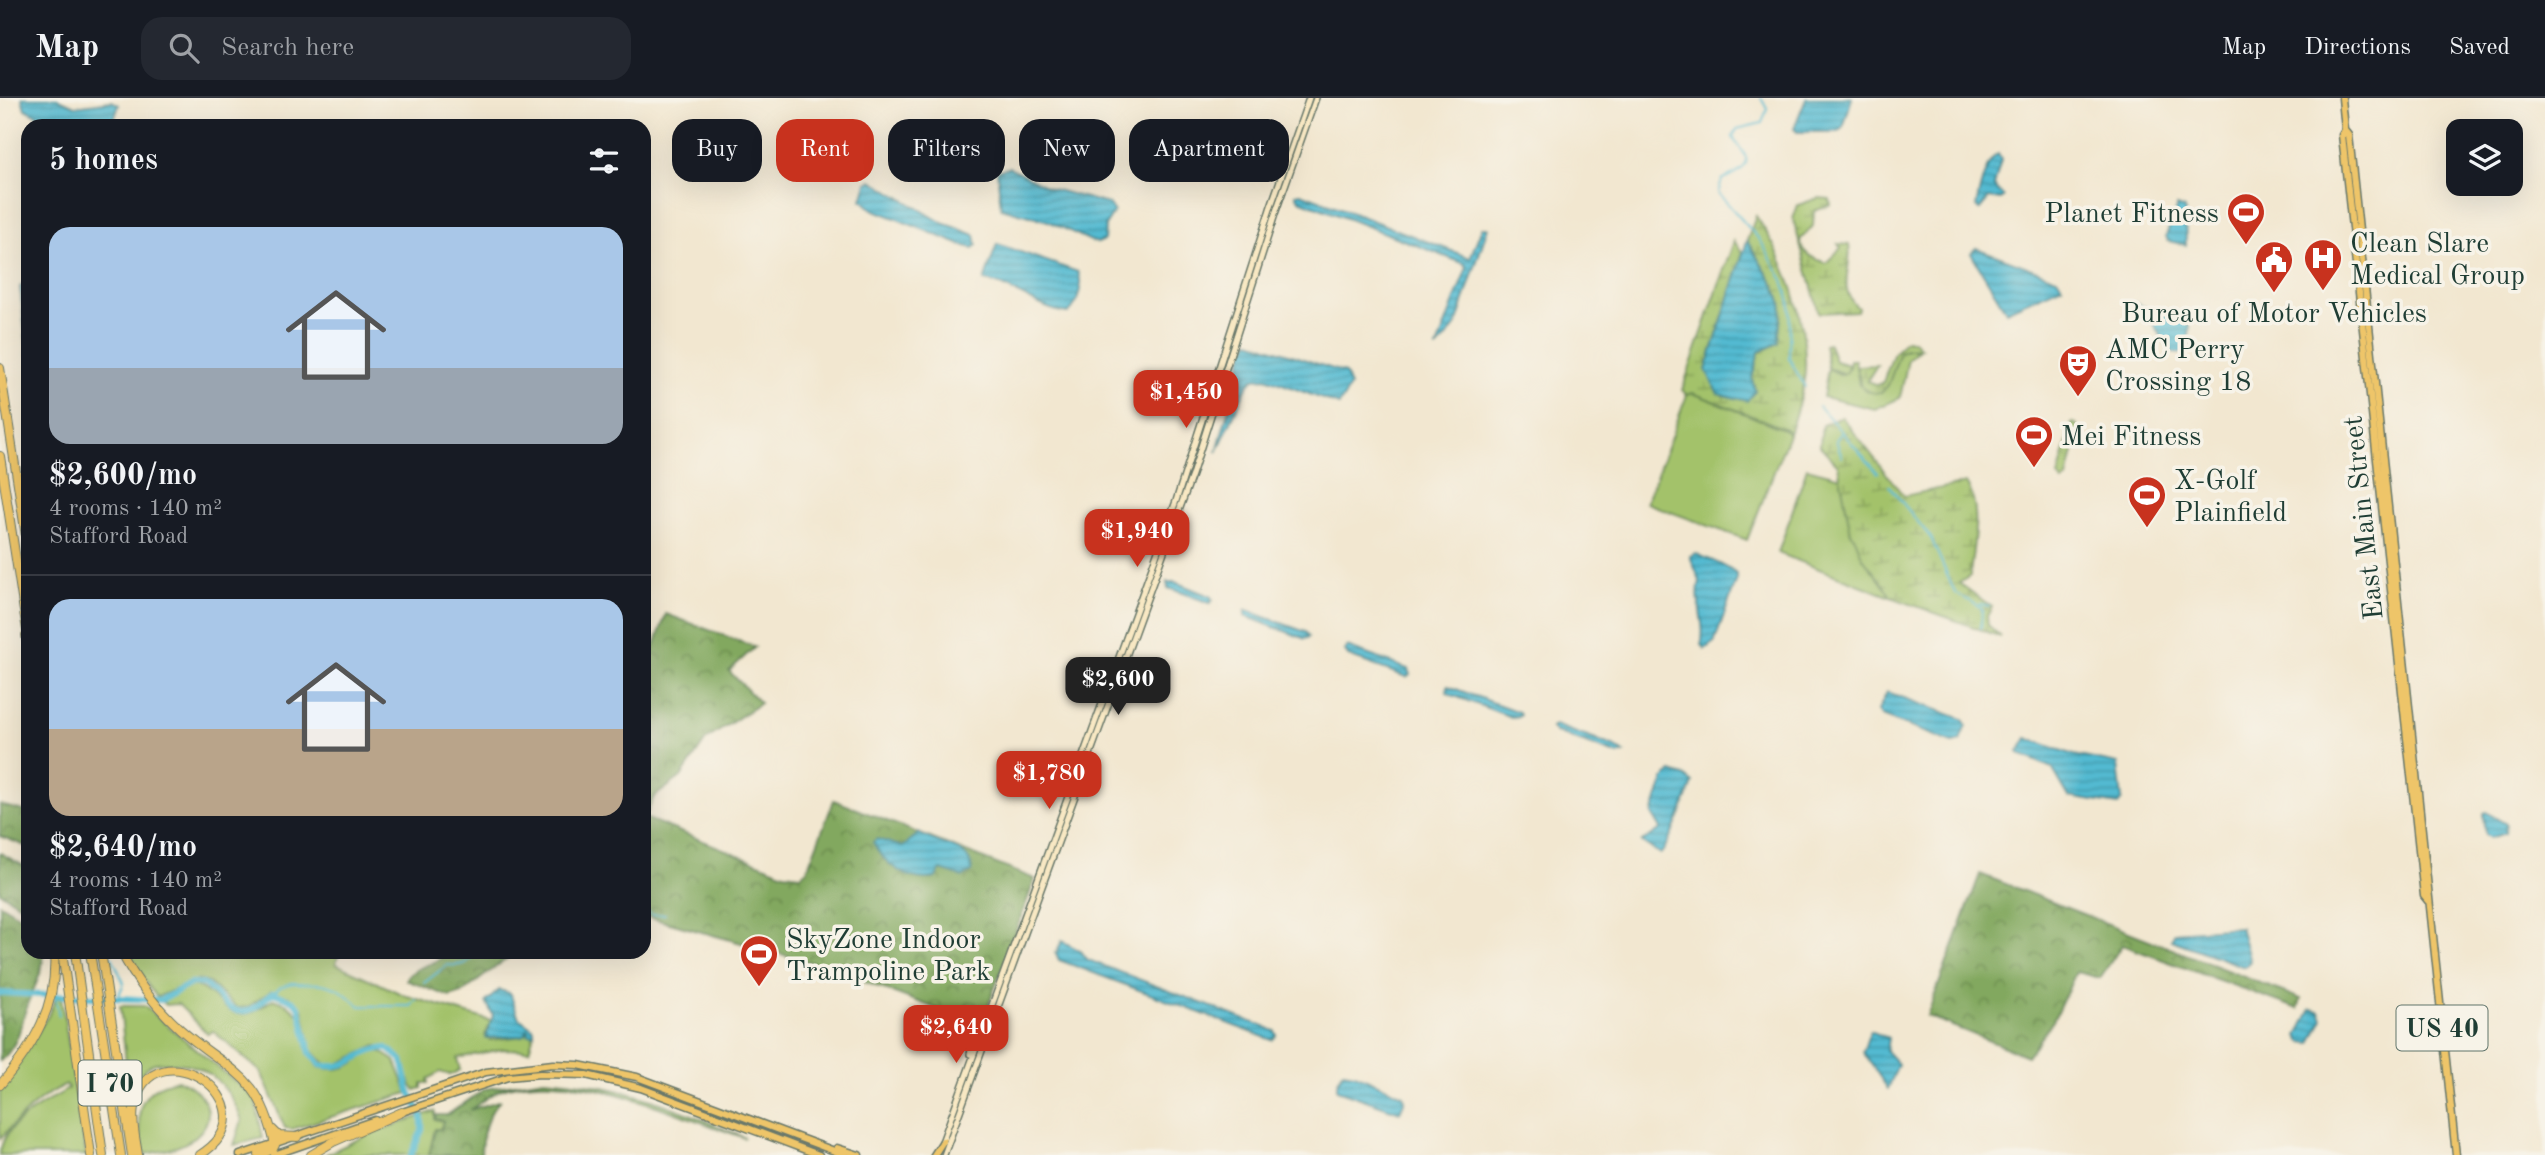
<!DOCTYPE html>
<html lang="en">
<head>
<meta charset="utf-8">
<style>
  body { margin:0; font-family:"Old Standard TT",serif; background:#242831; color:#f1f3f6; height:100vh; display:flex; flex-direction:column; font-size:26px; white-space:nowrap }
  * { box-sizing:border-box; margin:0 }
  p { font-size:23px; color:#9ea1a6 }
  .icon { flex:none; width:38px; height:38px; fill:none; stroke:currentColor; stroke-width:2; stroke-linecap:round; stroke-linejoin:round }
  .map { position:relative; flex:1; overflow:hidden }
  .sheet { position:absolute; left:21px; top:21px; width:630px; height:840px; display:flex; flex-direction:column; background:#171b24; border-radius:21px; box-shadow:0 7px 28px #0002 }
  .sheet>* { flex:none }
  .top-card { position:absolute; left:672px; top:21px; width:665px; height:63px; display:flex; gap:14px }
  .buttons { position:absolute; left:2446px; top:21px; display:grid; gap:14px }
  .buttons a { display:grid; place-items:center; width:77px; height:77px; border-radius:14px; background:#171b24; box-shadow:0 7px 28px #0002; font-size:35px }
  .price { position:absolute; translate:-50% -60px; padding:0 16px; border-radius:14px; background:#c8321e; color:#fff; font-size:23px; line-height:46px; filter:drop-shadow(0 2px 4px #0008) }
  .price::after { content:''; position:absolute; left:50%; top:42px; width:21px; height:16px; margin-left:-10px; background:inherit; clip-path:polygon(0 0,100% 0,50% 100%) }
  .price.selected { background:#222; color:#fff }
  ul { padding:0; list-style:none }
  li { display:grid; align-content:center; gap:14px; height:371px; padding:0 28px }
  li+li { border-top:2px solid #363941 }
  li span { display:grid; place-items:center; height:217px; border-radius:21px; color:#555 }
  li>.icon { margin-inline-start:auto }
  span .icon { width:126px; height:126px; fill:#fffc; stroke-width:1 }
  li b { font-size:30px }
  h2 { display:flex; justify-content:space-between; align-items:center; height:84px; padding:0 28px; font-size:30px }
  .tag { padding:0 24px; border-radius:21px; background:#171b24; box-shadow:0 7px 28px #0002; font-size:24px; line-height:63px }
  .tag.selected { background:#c8321e; color:#fff }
  header { display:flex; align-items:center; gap:42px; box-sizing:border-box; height:98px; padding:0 35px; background:#171b24; border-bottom:2px solid #363941 }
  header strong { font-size:33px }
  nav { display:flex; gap:38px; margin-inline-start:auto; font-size:24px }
  .search { width:490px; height:63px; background:#242831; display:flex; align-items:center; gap:18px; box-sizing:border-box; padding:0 24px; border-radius:21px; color:#9ea1a6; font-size:26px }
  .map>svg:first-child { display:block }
  .grass { fill:#a3c26a; stroke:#61804f; stroke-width:2 }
  .forest { fill:url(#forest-crowns); stroke:#507249; stroke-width:2 }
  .wetland { fill:url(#wetland-marsh); stroke:#61804f; stroke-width:2 }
  .park { fill:url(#park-tufts); stroke:#61804f; stroke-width:2 }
  .water { fill:url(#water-rules); stroke:#397c82; stroke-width:2 }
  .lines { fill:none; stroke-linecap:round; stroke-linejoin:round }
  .stream { stroke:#53bad1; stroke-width:2 }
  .river { stroke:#53bad1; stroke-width:6 }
  .secondary-casing { stroke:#69786b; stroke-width:8 }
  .primary-casing { stroke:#69786b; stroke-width:9 }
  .highway-casing { stroke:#69786b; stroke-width:10 }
  .secondary { stroke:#f8e8c3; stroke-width:5 }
  .primary { stroke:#eec569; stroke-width:6 }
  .highway { stroke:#eec569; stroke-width:8 }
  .labels { text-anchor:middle; stroke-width:7; stroke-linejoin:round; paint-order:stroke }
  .shield { fill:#f7f3e8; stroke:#60746a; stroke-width:2 }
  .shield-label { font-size:26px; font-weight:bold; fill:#1f3d34 }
  .poi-label { font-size:28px; fill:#1f3d34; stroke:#f7f3e8; text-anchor:start }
  .street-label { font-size:28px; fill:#1f3d34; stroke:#f7f3e8 }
</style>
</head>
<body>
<header>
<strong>Map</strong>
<div class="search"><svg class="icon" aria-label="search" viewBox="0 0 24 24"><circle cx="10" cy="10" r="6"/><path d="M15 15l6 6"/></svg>Search here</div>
<nav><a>Map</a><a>Directions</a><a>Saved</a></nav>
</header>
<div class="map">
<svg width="2545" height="1057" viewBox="0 0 2545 1057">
  <defs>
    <pattern id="forest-crowns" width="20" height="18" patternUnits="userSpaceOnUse" patternTransform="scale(1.75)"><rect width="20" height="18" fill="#82a85e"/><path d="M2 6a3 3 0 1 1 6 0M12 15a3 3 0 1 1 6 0" fill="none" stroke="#6a8a4e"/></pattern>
    <pattern id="wetland-marsh" width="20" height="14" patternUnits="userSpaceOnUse" patternTransform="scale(1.75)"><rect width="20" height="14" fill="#a3c26a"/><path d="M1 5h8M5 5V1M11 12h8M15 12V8" fill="none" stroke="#849f58"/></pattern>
    <pattern id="park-tufts" width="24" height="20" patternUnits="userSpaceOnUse" patternTransform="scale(1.75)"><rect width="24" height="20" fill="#a3c26a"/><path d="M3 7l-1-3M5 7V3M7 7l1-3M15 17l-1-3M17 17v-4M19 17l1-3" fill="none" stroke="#849f58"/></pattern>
    <pattern id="water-rules" width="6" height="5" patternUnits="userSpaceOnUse" patternTransform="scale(1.75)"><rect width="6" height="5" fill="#53bad1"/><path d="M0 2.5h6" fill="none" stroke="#4498aa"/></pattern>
  </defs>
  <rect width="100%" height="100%" fill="#f7f3e8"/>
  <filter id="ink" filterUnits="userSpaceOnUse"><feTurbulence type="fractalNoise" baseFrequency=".0143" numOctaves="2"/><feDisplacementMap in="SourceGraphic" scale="14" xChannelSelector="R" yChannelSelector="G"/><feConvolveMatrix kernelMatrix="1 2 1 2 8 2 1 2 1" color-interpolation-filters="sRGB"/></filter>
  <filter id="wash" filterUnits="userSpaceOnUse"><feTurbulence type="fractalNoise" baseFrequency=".00686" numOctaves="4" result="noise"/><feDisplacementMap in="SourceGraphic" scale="28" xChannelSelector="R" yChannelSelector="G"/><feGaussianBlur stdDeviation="1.57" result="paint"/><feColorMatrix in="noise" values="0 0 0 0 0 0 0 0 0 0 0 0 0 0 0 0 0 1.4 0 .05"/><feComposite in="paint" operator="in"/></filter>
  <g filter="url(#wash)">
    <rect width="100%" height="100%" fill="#f2e7d0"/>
    <path class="grass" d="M1911,250L1918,252L1908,261L1900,300L1875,311L1823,299L1828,270L1841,277L1849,270L1850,262H1855L1859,287L1881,295L1888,287L1900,254Z
      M1693,295L1786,332L1789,336L1747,442L1646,405L1687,297Z
      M1807,370L1841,379L1851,435L1858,442L1863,460L1879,477L1891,499L1778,455Z
      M129,854H339L336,866L404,897L491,923L485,937L490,942L522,938L526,930L529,936H534L529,952L503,951L457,960L460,972L450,977L440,974L428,981V985H422V990L415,992C401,974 406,950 376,948L336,967H327L311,953L303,911L290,899L271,893L248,909L237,910L209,885L198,882L157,899L133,867Z
      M192,887C216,891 227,927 254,913C261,910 267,905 273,901L287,906L302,919L307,951L318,969C356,978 355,954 380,953L395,963L408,995L292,1031L285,1030L261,974L213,933L208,936L178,906L165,907L162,903Z
      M61,899L86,1057H0C1,1026 44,1006 68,991L67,987C41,996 18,1021 0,1041V990L48,918L55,901Z
      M120,908H144L255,1000L263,1040L234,1047L242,1022C230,990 208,965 171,965C167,965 159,964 155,965C144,969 135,984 129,993Z
      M178,982C201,990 221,1015 197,1037C185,1049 160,1054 144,1056C135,1019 134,990 178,982Z
      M435,1013V1021L444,1022L429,1057H325L369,1036Z"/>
    <path class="forest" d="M666,516L755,549L729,573L760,605L706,642L681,679L654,699L645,720L784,775L801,777L807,772L834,702L1035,781L981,927L813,865L644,818V579Z
      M0,707L28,714V749L0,738Z
      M0,755L28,770V812L0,794Z
      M1980,776L2301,901L2298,911L2122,847L2100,880L2076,874L2053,923L2027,958L1927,918Z
      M0,806L23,820L28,819V854H44C43,876 33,890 26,911C20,931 17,949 0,963Z
      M447,854L455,855L515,854L462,895L450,899L406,882C415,865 437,869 447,854Z
      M544,981C618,985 678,1009 745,1040C678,1018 572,967 502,991C491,995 480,1005 470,1012L501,1002C487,1014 481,1038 481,1057H429L435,1031H441L443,1023L435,1021V1017H447L485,991Z"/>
    <path class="wetland" d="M1818,100L1830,101L1831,107L1814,113L1813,128L1800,142C1801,156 1814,160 1826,165L1841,150L1838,146L1849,147C1853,170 1836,190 1858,210L1857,213L1819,215L1793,121L1798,107Z
      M1756,118C1786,161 1807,219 1805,272C1804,293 1795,316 1789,336L1786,331L1693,295L1687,297L1682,292L1734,143L1743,155L1706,272L1755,293L1752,280L1759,254L1778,245L1782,206L1775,188L1747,143Z
      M1905,242L1914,243L1921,250L1905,251L1900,254L1888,287L1881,295C1859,296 1860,285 1857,268L1877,267L1867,283L1877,287L1883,284L1893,257Z
      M1829,246L1835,263L1849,267L1845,276L1828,270L1824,247Z
      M1842,319L1904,398L1966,385C1983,408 1972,451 1970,478L1959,485L1992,509L1987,518L1988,527L2001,539L1891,499C1883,485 1873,474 1864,461C1857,452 1859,443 1851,435L1838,367L1820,348L1822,327Z"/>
    <path class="park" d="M2072,325L2076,326L2078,331L2067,381L2063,384L2058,379Z"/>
    <path class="water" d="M22,0H57L75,8L112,3L119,7L112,28H61L25,11Z
      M1806,0H1852L1843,30L1837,34H1797L1794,30Z
      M1998,56L2001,62L1994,88L2004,99L2000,102L1989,100L1979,112L1976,109C1979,95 1985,63 1998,56Z
      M1009,69L1049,90L1108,106L1114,114L1105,128L1104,142L1098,145L1091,143L1048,123L1001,110L997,73Z
      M872,82L941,124L975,137L977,147L973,150L961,147L872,111L862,102L867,85Z
      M1301,95L1470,160L1482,129H1488L1456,227L1436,252L1467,169L1465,166L1299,102L1296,96Z
      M2177,108L2185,111L2186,147L2168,143L2166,138Z
      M1747,143L1775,188L1782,206L1778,245L1759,254L1752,280L1755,293L1747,303L1718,296L1706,272Z
      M997,146L1078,174C1083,186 1079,206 1068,215C1038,212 1013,187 984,183Z
      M1976,150L2057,180L2062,188L2006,213L1973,159L1971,155Z
      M28,183V258L20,189Z
      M2132,204L2190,227L2188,249L2181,255H2173L2153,226Z
      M1250,243L1345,275L1350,289L1339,307L1266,280L1253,281L1247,288L1217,354L1244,253Z
      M1696,455C1712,464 1721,464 1736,476L1737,481L1714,545L1705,551L1701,547C1707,527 1694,504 1700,483L1690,458Z
      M1167,484H1175L1210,498L1213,502L1210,505L1168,490Z
      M1246,512L1306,534L1309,539L1305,541L1245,518Z
      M1347,549L1408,571L1410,577L1406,579L1348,558L1345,553Z
      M1448,588L1519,614L1520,618L1511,619L1452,597L1447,594Z
      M1887,594L1963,621L1966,627L1960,643L1953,645L1881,618L1878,613Z
      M1554,627L1613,648L1624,655L1618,657L1555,634L1551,630Z
      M2027,640L2074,657L2118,666L2122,702L2118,707L2069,699L2052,670L2022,657L2019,654Z
      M1671,674L1684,678L1693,685C1688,697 1666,754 1660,756L1642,744L1661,731L1652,716L1664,681Z
      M2486,714L2506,726L2505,735L2490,740L2485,737L2483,715Z
      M919,735C937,748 972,746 972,774L962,779L941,772L935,780C910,785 885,768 873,744L877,741L903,749Z
      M2240,829L2250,863L2245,869L2171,842L2175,834Z
      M1062,843L1079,852L1088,862L1275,933L1277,937L1272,942L1059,862L1056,855Z
      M499,892L510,895L519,920L534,931V936H529L527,930L526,936L521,938L486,940L493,917L486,904Z
      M2311,911L2320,913L2323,921L2311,945L2302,944L2298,938Z
      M1870,933L1888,940L1886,953L1898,966L1888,991L1863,954Z
      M1343,974L1355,976L1403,997L1405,1002L1400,1014L1337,992V985Z"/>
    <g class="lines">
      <path class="stream" d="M1761,0L1767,11L1762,25L1737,31L1733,39C1736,46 1739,48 1743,54C1755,71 1732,75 1722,82L1718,95L1760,142L1783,182L1790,205L1789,260L1805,289
        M1819,308L1878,375
        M1841,335L1836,342L1842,359
        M1889,388L1931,440L1955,495L1982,510L1981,530
        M1980,506L1989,508
        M644,812L652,817L665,816
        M485,854H489
        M106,858L112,859L124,885L118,899
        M424,885L447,867C458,868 472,867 473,854
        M273,895L280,889L292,885L323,886L339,891L360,908H411L416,902
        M55,897L59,918"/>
      <path class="river" d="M0,895L161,902L192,885L203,886C219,895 229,920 250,912C258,909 265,899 273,895L292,902L299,908L310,955L320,967C352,974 358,951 387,950L402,962L409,992L422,1019V1032L411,1057"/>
    </g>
  </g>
  <g filter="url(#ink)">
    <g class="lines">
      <defs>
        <path id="secondary" d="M968,935L973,945L970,956
          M942,1044L1176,403L1271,108L1309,0
          M944,1057L1192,377L1275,116L1316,0"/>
        <path id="primary" d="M2342,0L2345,32L2349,37L2456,1057
          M2345,32L2342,37L2424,798L2428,803
          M399,1015L508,979L540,976L586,977L641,990L819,1057
          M837,1050L859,1057
          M240,1057L486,974L553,966L578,967L637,979L845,1057
          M274,1057L375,1022
          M934,1057L943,1043"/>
        <path id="highway" d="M0,270L28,451
          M0,358L28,539
          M26,537L28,553
          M62,854L91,1057
          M75,854L103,1057
          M90,854L121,1057
          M101,854L132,1057
          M121,854C136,883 156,909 180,931C230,975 259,973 275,1047L273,1051L259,1057
          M0,987C34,948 58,907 54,854
          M272,1031L279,1038L297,1039
          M138,1057C136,1042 131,1024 134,1009C151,922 280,1007 200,1057
          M311,1057L333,1044L402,1014"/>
      </defs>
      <use href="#secondary" class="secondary-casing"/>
      <use href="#primary" class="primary-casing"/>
      <use href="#highway" class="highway-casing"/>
      <use href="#secondary" class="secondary"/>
      <use href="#primary" class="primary"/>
      <use href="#highway" class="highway"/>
    </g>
  </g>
  <defs>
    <symbol id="stadium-pin" viewBox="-11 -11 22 30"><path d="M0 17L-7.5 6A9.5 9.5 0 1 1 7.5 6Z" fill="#c8321e" stroke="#f7f3e8"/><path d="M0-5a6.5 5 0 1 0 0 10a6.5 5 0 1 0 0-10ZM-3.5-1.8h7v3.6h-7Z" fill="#fff"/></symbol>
    <symbol id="hospital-pin" viewBox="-11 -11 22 30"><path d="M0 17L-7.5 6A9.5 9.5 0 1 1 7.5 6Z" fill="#c8321e" stroke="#f7f3e8"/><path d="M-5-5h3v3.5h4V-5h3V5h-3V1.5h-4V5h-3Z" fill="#fff"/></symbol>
    <symbol id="civic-pin" viewBox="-11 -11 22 30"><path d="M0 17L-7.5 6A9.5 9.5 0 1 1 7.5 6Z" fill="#c8321e" stroke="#f7f3e8"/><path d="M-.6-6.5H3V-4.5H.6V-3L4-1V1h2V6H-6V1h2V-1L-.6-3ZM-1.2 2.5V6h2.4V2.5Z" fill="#fff"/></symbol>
    <symbol id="theatre-pin" viewBox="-11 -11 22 30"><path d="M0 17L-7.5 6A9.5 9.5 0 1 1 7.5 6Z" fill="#c8321e" stroke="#f7f3e8"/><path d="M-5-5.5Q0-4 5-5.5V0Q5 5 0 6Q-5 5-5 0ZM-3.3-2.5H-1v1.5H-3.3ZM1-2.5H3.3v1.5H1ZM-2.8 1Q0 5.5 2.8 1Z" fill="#fff"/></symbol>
  </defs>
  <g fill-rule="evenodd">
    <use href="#stadium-pin" x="2224" y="92" width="44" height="60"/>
    <use href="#hospital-pin" x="2301" y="138" width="44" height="60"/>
    <use href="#civic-pin" x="2252" y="140" width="44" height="60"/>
    <use href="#theatre-pin" x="2056" y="244" width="44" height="60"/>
    <use href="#stadium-pin" x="2012" y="315" width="44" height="60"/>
    <use href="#stadium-pin" x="2125" y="375" width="44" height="60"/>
    <use href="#stadium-pin" x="737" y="834" width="44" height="60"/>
  </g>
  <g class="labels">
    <g class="shield">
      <rect x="2396.5" y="907.5" width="91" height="45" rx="5"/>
      <rect x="78.5" y="962.5" width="63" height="45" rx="5"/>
    </g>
    <g class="shield-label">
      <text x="2442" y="939">US 40</text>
      <text x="110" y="994">I 70</text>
    </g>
    <g class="poi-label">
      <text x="2219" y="124" text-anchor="end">Planet Fitness</text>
      <text x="2350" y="154">Clean Slare<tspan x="2350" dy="32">Medical Group</tspan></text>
      <text x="2274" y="224" text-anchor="middle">Bureau of Motor Vehicles</text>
      <text x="2105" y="260">AMC Perry<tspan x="2105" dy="32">Crossing 18</tspan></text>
      <text x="2061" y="347">Mei Fitness</text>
      <text x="2174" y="391">X-Golf<tspan x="2174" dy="32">Plainfield</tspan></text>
      <text x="786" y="850">SkyZone Indoor<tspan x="786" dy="32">Trampoline Park</tspan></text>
    </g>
    <g class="street-label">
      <text transform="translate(2362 420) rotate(-96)" y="10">East Main Street</text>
    </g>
  </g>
</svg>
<div class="buttons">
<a><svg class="icon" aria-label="layers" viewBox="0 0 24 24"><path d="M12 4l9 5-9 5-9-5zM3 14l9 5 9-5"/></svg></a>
</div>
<b class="price" style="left:1186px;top:332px">$1,450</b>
<b class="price" style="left:1137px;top:471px">$1,940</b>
<b class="price selected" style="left:1118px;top:619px">$2,600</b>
<b class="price" style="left:1049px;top:713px">$1,780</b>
<b class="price" style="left:956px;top:967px">$2,640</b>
<div class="top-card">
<a class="tag">Buy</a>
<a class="tag selected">Rent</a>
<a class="tag">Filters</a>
<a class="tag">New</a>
<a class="tag">Apartment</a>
</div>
<section class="sheet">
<h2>5 homes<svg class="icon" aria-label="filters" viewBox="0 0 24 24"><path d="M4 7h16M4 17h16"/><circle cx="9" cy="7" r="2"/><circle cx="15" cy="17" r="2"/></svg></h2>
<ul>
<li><span style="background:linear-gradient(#a9c7e8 65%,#9aa5b1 0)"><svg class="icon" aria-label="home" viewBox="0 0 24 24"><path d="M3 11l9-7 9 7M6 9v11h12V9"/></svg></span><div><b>$2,600/mo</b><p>4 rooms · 140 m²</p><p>Stafford Road</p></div></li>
<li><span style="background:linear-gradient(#a9c7e8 60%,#b9a48a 0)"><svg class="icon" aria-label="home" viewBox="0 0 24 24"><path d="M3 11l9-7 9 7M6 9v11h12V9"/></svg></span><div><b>$2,640/mo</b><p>4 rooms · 140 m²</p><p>Stafford Road</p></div></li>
</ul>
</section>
</div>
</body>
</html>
